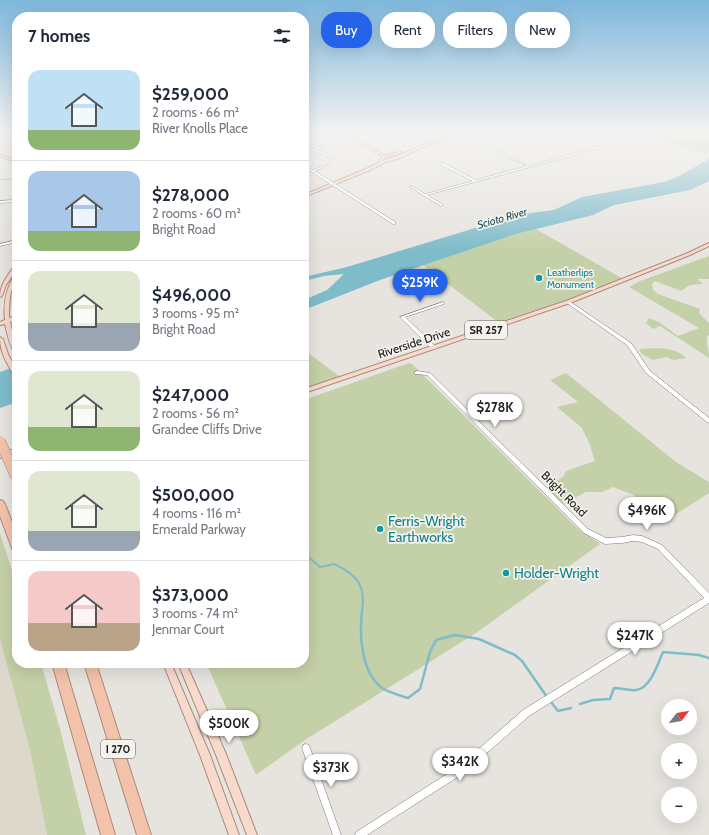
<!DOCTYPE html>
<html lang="en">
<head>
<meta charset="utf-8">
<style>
  body { margin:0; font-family:Cabin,sans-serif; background:#f2f2f3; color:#1f2937; height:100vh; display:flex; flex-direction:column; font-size:15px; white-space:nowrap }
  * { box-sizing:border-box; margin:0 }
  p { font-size:13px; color:#747a83 }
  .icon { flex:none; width:22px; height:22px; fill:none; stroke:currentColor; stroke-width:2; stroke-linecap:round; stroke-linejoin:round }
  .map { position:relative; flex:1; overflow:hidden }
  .drawer { position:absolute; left:12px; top:12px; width:297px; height:656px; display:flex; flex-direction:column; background:#fff; border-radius:16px; box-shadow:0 4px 16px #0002 }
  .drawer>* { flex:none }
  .top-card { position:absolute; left:321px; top:12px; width:328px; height:36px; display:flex; gap:8px }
  .needle { width:26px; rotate:59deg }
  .controls { position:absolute; left:661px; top:699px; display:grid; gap:8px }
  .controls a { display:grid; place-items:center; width:36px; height:36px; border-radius:50%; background:#fff; box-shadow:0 4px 16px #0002; font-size:20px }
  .price { position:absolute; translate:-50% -34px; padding:0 9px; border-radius:14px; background:#fff; color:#222; font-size:13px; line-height:26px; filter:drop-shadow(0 1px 2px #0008) }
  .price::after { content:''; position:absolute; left:50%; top:24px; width:12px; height:9px; margin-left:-6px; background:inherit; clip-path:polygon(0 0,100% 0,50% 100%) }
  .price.current { background:#2563eb; color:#fff }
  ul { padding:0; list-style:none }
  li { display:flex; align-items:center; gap:12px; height:100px; padding:0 16px }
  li+li { border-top:1px solid #e0e1e3 }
  li span { display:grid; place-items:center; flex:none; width:112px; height:80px; border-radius:12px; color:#555 }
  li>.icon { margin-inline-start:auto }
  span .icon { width:48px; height:48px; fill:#fffc; stroke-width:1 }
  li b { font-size:17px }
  h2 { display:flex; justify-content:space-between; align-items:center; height:48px; padding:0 16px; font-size:17px }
  .pill { padding:0 14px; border-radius:16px; background:#fff; box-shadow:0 4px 16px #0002; font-size:14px; line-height:36px }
  .pill.current { background:#2563eb; color:#fff }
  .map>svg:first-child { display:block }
  .built { fill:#ded8cc }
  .green { fill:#c4d0a7 }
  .water { fill:#7fbcca }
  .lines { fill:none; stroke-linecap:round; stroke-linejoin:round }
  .stream-far2 { stroke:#7fbcca; stroke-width:1 }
  .stream-far1 { stroke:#7fbcca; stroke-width:2 }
  .stream { stroke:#7fbcca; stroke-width:2.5 }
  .minor-casing { stroke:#797772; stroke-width:1 }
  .major-casing { stroke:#aa8979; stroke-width:2 }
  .highway-casing { stroke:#aa8979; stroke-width:2 }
  .minor { fill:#fff; fill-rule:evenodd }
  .major { fill:#f8dacc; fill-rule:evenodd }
  .highway { fill:#f3c2aa; fill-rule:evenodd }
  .highway-bridge-casing { stroke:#aa8979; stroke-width:11; stroke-linecap:butt }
  .highway-bridge { stroke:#f3c2aa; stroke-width:10 }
  .culture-dot { fill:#0f9aa8; stroke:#f4f2ec; stroke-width:1.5 }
  .labels { text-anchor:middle; stroke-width:3.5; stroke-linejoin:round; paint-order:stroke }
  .far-culture-label { font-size:10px; fill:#0d838f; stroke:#f4f2ec; text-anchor:start }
  .far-water-label { font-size:11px; font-style:italic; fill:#1c505b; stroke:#f4f2ec }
  .shield { fill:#f4f2ec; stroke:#605f5c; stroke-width:1 }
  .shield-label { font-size:11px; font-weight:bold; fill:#21201e }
  .street-label { font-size:12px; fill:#21201e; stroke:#f4f2ec }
  .near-culture-label { font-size:14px; fill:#0d838f; stroke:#f4f2ec; text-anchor:start }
</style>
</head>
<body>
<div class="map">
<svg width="709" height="835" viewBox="0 0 709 835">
  <rect width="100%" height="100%" fill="#e7e4df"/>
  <path class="built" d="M0,134H17V155L12,156L0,152Z
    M0,639L30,750L47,835H0Z"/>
  <path class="green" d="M654,134H709V151L703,154L653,136Z
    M536,229L625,280L502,325L423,265L516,234Z
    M709,256V279H697L703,284L690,285L681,291L655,281L652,284L653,290L658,294L700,309L699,313L709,323V335L707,336C706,344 709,350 709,358L660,326L653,329L646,323L649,318L659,322L678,336L699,328L629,287L640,281Z
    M641,349C655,348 676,346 686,358L673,360L666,357L653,360L642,354L639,350Z
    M304,350L342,378L304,391Z
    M409,363L412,364L575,526L600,544L476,633L305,740L256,775L206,663H304V400Z
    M566,373L676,462L709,482V493L665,521L634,495L613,487L602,492H586L563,504L546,487L563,477L566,471L595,461L590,445L582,428L557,407L578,402L550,380Z
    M0,533L17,586V663H41L60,729L86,835H47L30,750L0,639Z"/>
  <path class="water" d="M709,159V181L690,190L614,205L593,215L516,234L380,280L304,310V300L327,290L344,274L324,276L304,281V277L347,267L498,221L531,213L554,210L582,197L664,182L677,177Z
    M17,366V402L0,408V372Z"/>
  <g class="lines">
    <path class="stream-far2" d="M0,180L17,178"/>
    <path class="stream-far1" d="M304,553L320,567L334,564C358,575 366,586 362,612"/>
    <path class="stream" d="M362,611C359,635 361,672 382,688C390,693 399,695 408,698L420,689L430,652L436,640L455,635L479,639L515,655L522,661L547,697
      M551,702L558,711L571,708
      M580,704L593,700L610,699L614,688C621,688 629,691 636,690C651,688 658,663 663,652L699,655L709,658"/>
    <defs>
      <path id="minor" d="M304,134H308L304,136Z
        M453,134H457L469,138L529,166L597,147L627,142L629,139L621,134H624L631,139L629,144L597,149L427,195L442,204V206H441L410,187L412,186L425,194L473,181L441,165V163H443L476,180L527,166L467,140Z
        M331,143L333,144L317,150L325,152L332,157L330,164L315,171L395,222V224H393L312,172L304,168V166L313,170L328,164L330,158L323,154L304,148V146L314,149Z
        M17,200V202L0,203V201Z
        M17,240V242L0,246V244Z
        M567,301H569L631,343L650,371L709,418V423L707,422L646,373L627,345L567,303Z
        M443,302L445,303L444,304L405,317L436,347V348L434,349H432L400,317Z
        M417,371L430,373L588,529L606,538L622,537L633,535L642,536L662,545L709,593V603L529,716L464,773L367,835H355L356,832L458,767L523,710L704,598L658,549L642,542L633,541L622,543L605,544L584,533L427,375L415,374V372Z
        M306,744L309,745L310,748L341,835H333L302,748L303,745Z"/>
      <path id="major" d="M343,134H347L384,155L401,152L403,153L386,156L381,162H379L382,156Z
        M449,134H453L397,159L386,162L370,170L304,197V195L368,168L384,160L395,157Z
        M0,154L17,161V163L0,156Z
        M709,243V246L690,255L570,303L304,393V389L566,301L688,253Z
        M15,265H17V269L6,285L2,296L0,297C0,284 8,276 15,265Z
        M15,274H17C17,280 13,286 11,292C9,301 9,310 9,318L17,316V319L10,322C12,333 17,343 17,355C10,350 7,332 5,324L0,325V322L5,320C3,303 6,289 15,274Z
        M0,337L3,339L8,354L17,371V378L14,376C7,362 0,354 0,337Z
        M17,449V453L0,458V452Z
        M163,663H171L210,755L239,835H229L200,755Z
        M178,663H186L226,754L257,835H247L216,755Z"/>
      <path id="highway" d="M0,500L3,501L5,504L17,535V553L13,551L0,516Z
        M52,663H64L115,835H101Z
        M84,663H96L151,835H137Z"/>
    </defs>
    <use href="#minor" class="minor-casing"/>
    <use href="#major" class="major-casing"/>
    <use href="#highway" class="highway-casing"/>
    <use href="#minor" class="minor"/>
    <use href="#major" class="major"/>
    <use href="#highway" class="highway"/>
    <defs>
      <path id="highway-bridge" d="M0,441L16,477"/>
    </defs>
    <use href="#highway-bridge" class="highway-bridge-casing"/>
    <use href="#highway-bridge" class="highway-bridge"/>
  </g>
  <linearGradient id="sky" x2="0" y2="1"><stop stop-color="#7eb7dc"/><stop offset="0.53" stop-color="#f4f3f1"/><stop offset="1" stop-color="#f4f3f1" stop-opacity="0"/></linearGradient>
  <rect width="709" height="251" fill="url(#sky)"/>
  <g class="culture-dot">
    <circle cx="539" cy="278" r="4"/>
    <circle cx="380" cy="529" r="4"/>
    <circle cx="506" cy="573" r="4"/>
  </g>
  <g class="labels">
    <g class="far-culture-label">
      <text x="547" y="276">Leatherlips<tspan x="547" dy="12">Monument</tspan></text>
    </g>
    <g class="far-water-label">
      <text transform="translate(502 218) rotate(-16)" y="4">Scioto River</text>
    </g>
    <g class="shield">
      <rect x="465" y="321" width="42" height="18" rx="3"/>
      <rect x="101" y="740" width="34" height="18" rx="3"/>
    </g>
    <g class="shield-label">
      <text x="486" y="334">SR 257</text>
      <text x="118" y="753">I 270</text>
    </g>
    <g class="street-label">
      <text transform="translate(414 343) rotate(-18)" y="4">Riverside Drive</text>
      <text transform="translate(564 494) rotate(45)" y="4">Bright Road</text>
    </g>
    <g class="near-culture-label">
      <text x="388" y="526">Ferris-Wright<tspan x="388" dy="16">Earthworks</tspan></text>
      <text x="514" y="578">Holder-Wright</text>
    </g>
  </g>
</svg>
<div class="controls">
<a><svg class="needle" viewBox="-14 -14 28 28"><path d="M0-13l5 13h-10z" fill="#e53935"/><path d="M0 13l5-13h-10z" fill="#747a83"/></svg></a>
<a>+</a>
<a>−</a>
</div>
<b class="price current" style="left:420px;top:303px">$259K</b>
<b class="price" style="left:495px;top:428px">$278K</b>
<b class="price" style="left:647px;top:531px">$496K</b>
<b class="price" style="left:635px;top:656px">$247K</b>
<b class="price" style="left:229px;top:744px">$500K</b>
<b class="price" style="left:460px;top:782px">$342K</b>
<b class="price" style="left:331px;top:788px">$373K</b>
<div class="top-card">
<a class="pill current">Buy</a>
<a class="pill">Rent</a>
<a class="pill">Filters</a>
<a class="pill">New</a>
</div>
<section class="drawer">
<h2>7 homes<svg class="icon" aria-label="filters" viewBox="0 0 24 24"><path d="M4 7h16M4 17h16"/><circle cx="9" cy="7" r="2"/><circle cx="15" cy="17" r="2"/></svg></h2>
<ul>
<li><span style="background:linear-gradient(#bfe0f5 75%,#8fb573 0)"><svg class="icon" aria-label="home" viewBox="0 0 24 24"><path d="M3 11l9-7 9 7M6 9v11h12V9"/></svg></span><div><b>$259,000</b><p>2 rooms · 66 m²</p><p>River Knolls Place</p></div></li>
<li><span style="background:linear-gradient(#a9c7e8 75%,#8fb573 0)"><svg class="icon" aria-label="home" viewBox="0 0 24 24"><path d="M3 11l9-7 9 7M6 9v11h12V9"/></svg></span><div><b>$278,000</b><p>2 rooms · 60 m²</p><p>Bright Road</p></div></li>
<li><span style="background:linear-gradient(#dfe7d0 65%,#9aa5b1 0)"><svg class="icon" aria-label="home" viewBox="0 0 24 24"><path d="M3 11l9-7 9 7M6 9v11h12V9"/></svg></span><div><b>$496,000</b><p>3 rooms · 95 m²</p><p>Bright Road</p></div></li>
<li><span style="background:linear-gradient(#dfe7d0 70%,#8fb573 0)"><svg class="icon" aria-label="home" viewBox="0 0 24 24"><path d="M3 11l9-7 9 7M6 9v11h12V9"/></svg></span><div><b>$247,000</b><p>2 rooms · 56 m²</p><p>Grandee Cliffs Drive</p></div></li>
<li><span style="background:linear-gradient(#dfe7d0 75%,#9aa5b1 0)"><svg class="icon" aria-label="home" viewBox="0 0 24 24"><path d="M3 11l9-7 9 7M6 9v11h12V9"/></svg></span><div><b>$500,000</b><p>4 rooms · 116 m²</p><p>Emerald Parkway</p></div></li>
<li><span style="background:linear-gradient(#f6c9c9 65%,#b9a48a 0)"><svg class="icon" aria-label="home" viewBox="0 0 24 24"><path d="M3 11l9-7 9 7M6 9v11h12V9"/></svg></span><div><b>$373,000</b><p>3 rooms · 74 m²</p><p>Jenmar Court</p></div></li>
</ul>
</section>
</div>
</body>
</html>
